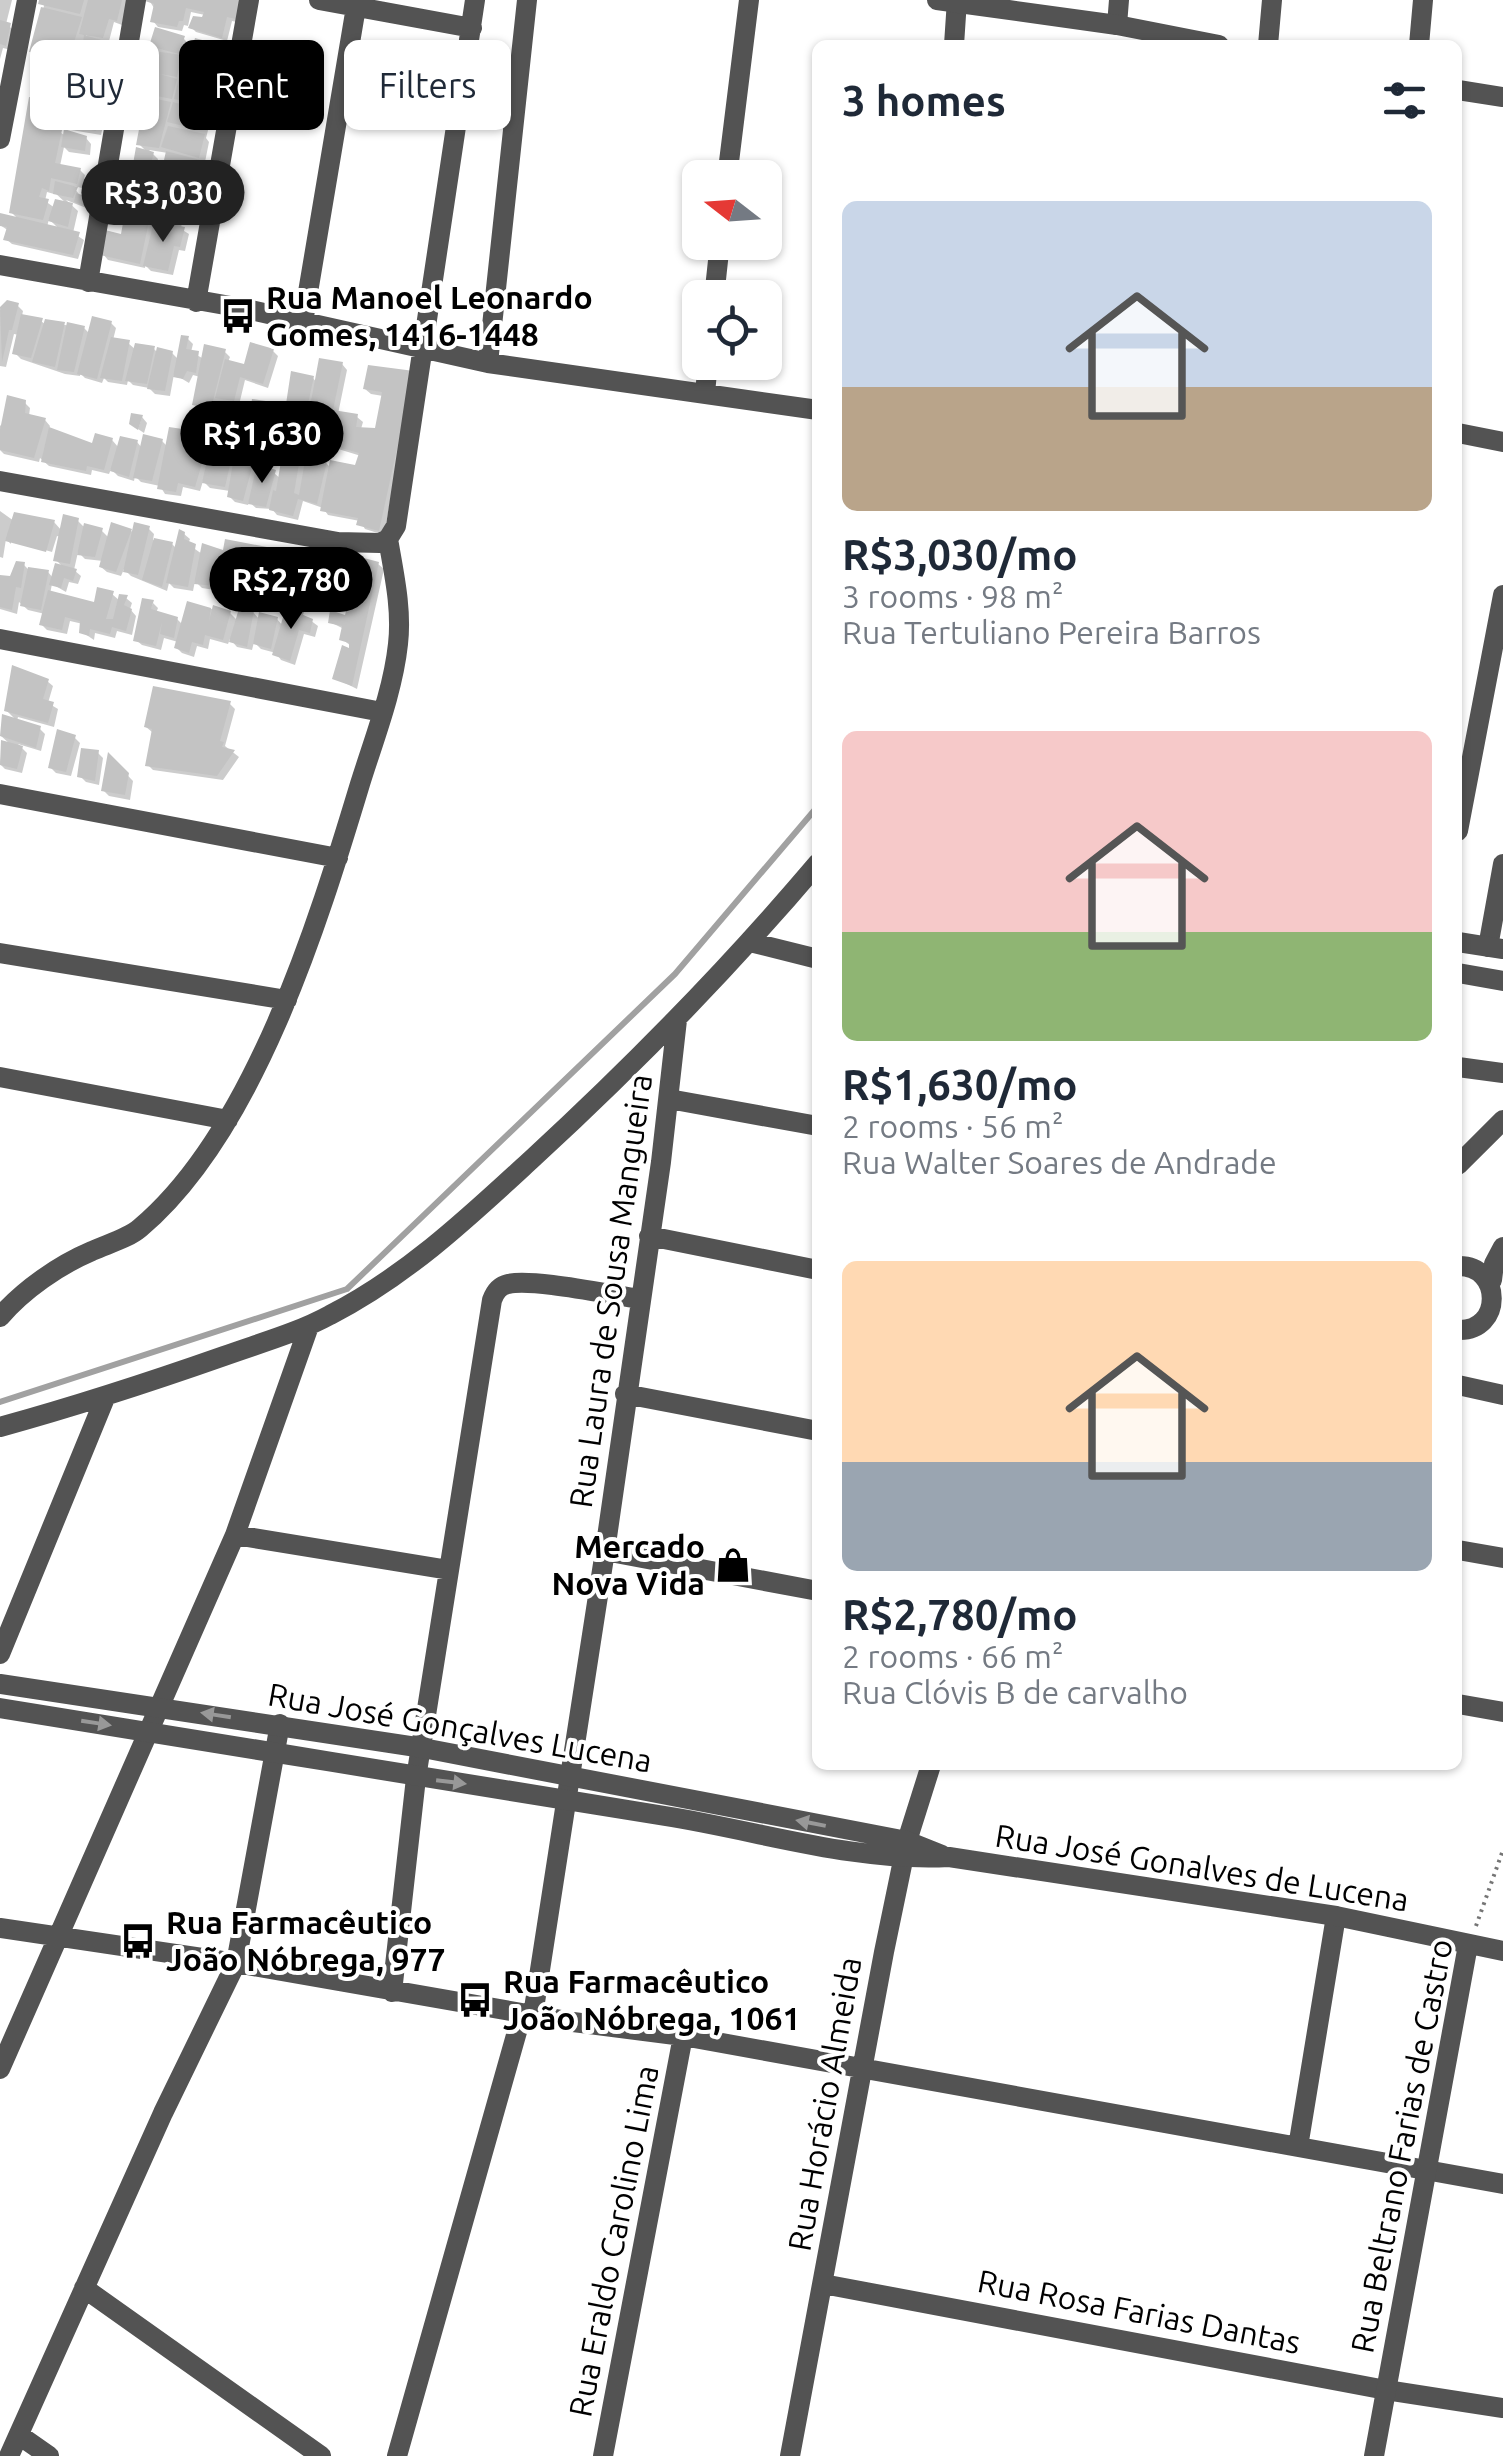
<!DOCTYPE html>
<html lang="en">
<head>
<meta charset="utf-8">
<style>
  body { margin:0; font-family:Ubuntu,sans-serif; background:#f6f6f7; color:#1f2937; height:100vh; display:flex; flex-direction:column; font-size:38px; white-space:nowrap }
  * { box-sizing:border-box; margin:0 }
  p { font-size:32px; color:#747a83 }
  .icon { flex:none; width:55px; height:55px; fill:none; stroke:currentColor; stroke-width:2; stroke-linecap:round; stroke-linejoin:round }
  .map { position:relative; flex:1; overflow:hidden }
  .panel { position:absolute; left:812px; top:40px; width:650px; height:1730px; display:flex; flex-direction:column; background:#fff; border-radius:15px; box-shadow:0 2px 8px #0004 }
  .panel>* { flex:none }
  .top-card { position:absolute; left:30px; top:40px; width:632px; height:90px; display:flex; gap:20px }
  .needle { width:65px; rotate:287deg }
  .tools { position:absolute; left:682px; top:160px; display:grid; gap:20px }
  .tools a { display:grid; place-items:center; width:100px; height:100px; border-radius:15px; background:#fff; box-shadow:0 2px 8px #0004; font-size:50px }
  .price { position:absolute; translate:-50% -85px; padding:0 22px; border-radius:35px; background:#000; color:#fff; font-size:32px; line-height:65px; filter:drop-shadow(0 2px 5px #0008) }
  .price::after { content:''; position:absolute; left:50%; top:60px; width:30px; height:22px; margin-left:-15px; background:inherit; clip-path:polygon(0 0,100% 0,50% 100%) }
  .price.active { background:#222; color:#fff }
  ul { padding:0; list-style:none }
  li { display:grid; align-content:center; gap:20px; height:530px; padding:0 30px }
  li span { display:grid; place-items:center; height:310px; border-radius:15px; color:#555 }
  li>.icon { margin-inline-start:auto }
  span .icon { width:180px; height:180px; fill:#fffc; stroke-width:1 }
  li b { font-size:42px }
  h2 { display:flex; justify-content:space-between; align-items:center; height:120px; padding:0 30px; font-size:42px }
  .pill { padding:0 35px; border-radius:15px; background:#fff; box-shadow:0 2px 8px #0004; font-size:35px; line-height:90px }
  .pill.active { background:#000; color:#fff }
  .map>svg:first-child { display:block }
  .shadow { fill:#0003; fill-rule:evenodd }
  .lines { fill:none; stroke-linecap:round; stroke-linejoin:round }
  .stream { stroke:#a1a1a1; stroke-width:6 }
  .building { fill:#c3c3c3 }
  .path { stroke:#757575; stroke-width:4; stroke-dasharray:2.5 5; stroke-linecap:butt }
  .minor { stroke:#535353; stroke-width:20 }
  .tertiary { stroke:#535353; stroke-width:20 }
  .oneway { fill:#989898 }
  .labels { text-anchor:middle; stroke-width:8; stroke-linejoin:round; paint-order:stroke }
  .poi-label { font-size:32px; font-weight:bold; fill:#000; stroke:#fff; text-anchor:start }
  .street-label { font-size:32px; fill:#000; stroke:#fff }
</style>
</head>
<body>
<div class="map">
<svg width="1503" height="2456" viewBox="0 0 1503 2456">
  <rect width="100%" height="100%" fill="#fff"/>
  <path class="shadow" d="M0,0H12L6,24L15,31L11,50L3,48L0,59Z
    M42,0H127L122,25L114,22L108,45L119,71L105,117L111,127L103,126L101,135L71,130L66,124L82,113L73,104L84,64L110,70L111,65L90,60L84,55L87,34L74,63L77,66L72,87L63,107L59,131L65,136L86,138L91,144L90,155L69,152L64,147L60,166L80,170L85,175L82,188L73,186L81,197L95,206L94,211L66,200L78,211L73,233L84,240L78,259L12,244L6,239L9,231L0,225L19,220L11,212L41,57L31,51L44,6ZM47,192L54,194V192L67,204L55,208L45,201ZM49,219L60,230L47,227Z
    M149,0H240L241,23L232,21L227,41L196,32L191,27L214,17L191,12L188,26L184,25L182,31L158,27L153,21L154,8Z
    M184,39L189,44L181,82L202,87L189,75L204,62L194,52L219,47L225,52L222,63L209,59L220,70L216,86L206,84L218,95L212,111L201,109L211,119L206,138L209,142L201,182L182,177L194,189L189,206L172,202L183,213L181,229L189,234L185,251L179,250L173,275L151,271L145,265V268L108,260L103,254L123,237L131,192L122,187L134,169L138,150L148,153L139,144L143,123L131,116L142,98L134,90L149,74L157,51L152,46ZM149,150L168,153L165,169L175,179H162L155,172L158,159ZM158,194L170,206L158,204L152,197Z
    M18,306L23,311L22,316L41,321L46,325V322L84,328L90,334L111,323L116,328L113,340L128,343L136,350L154,349L158,353H172L179,360L188,339L193,344L191,352L204,359L224,351L230,357L228,362L246,367L273,351L278,356L268,388L245,380L239,405L219,402L216,413L201,410L195,404L200,377L193,375L189,383L174,374L170,396L155,394L149,388L133,385L128,380L127,385L108,382L104,378L102,383L85,378L80,373V376L65,374L21,359L15,353L19,335L14,334L6,367L0,366V310Z
    M342,364L347,370L338,414L357,417L363,422L361,429L377,431L383,396L371,394L365,389L413,374L384,535L365,529L360,521L328,515L323,508L303,501L298,520L277,515L272,509L256,508L249,502L248,505L235,502L229,496L230,491L210,488L203,481L200,491L183,487L181,496L165,494L160,486L141,482L135,476L134,481L118,476L111,469L109,474L92,470L91,475L49,466L40,458L39,462L4,454L0,450V425L3,428L25,403L30,408L29,416L45,420L50,426L49,429L94,446L112,440L119,448L137,442L142,448L162,441L168,447L188,433L193,438L192,443L207,445L212,451L232,449L238,455L254,458L258,467L274,473L281,479L299,461L306,468L326,463L331,468H356L361,456L335,448L329,443L332,431L315,427L310,422L289,417L286,434L256,428L251,423L288,407L313,378L317,383Z
    M142,417L147,423L144,433L138,429Z
    M0,511L14,521L54,522L62,531L78,521L83,526L101,530L109,538L113,526L134,532L149,529L154,534L153,540L172,544L177,549L184,534L190,539L188,544L202,554L266,550L273,557L286,558L292,564L315,560L320,569L336,574L342,579L337,596L316,591L315,601L294,597L288,591L286,595L271,589L264,582L259,600L246,597L240,591L242,581L224,576L221,591L202,588L195,581L193,591L174,588L169,583L167,591L131,576L124,569L121,576L107,572L101,567L103,561L85,559L78,552L74,570L81,576L78,584L69,582L66,592L52,584L50,594L96,605L112,594L120,601L126,598L132,603L130,609L136,616L132,635L117,631L115,638L95,633L94,640L82,632L83,624L70,621L67,634L47,630L42,625L45,614L28,610L19,602L17,614L0,609V578L11,579L24,565L29,570L48,572L53,578L63,567L56,560L61,537L57,536L52,552L11,540V544L6,539L3,558L0,557Z
    M378,564L384,569L357,689L335,678L351,646L342,639L344,629L330,622L348,617Z
    M153,603L158,608L156,613L177,619L183,625L189,604L230,613L238,621L253,612L260,620L277,619L283,626L302,614L318,626L315,637L304,634L295,665L281,660L276,653L261,649L254,642L252,650L237,647L230,639L228,644L210,639L208,649L197,646L194,657L182,653L176,647L178,642L164,638L161,650L142,645L136,640Z
    M47,681L53,686L48,703L58,709L54,727L18,717L17,721L6,710Z
    M230,704L235,709L225,746L239,757L223,780L153,770L148,765L152,732L146,727Z
    M40,729L45,734L41,751L18,744L27,753L22,773L5,769L0,764L3,743L11,745L0,735Z
    M74,737L80,743L71,776L56,773L51,768Z
    M97,752L103,758L99,785L86,782L80,776Z
    M110,757L133,781L130,800L109,796L103,790Z"/>
  <g class="lines">
    <path class="stream" d="M0,1402L347,1289L675,974L818,806"/>
  </g>
  <path class="building" d="M39,0H84L80,14L38,4Z
    M88,0H122L117,21L109,19L103,38L84,35L119,45L116,68L108,66V62L81,56L84,35L79,34Z
    M142,0H238L236,19L227,17L222,38L188,28L193,16L202,17L204,12L186,8L183,21H179L177,27L150,22L154,4Z
    M41,7L82,17L69,58H73L68,81L58,101L55,126L35,125L62,130L55,163L81,168L77,184L51,178L49,191L42,188L39,197L49,199L43,220L9,213L29,97L41,98L30,96L39,53L29,52Z
    M0,20L11,23L6,46L0,44Z
    M155,27L185,36L179,54L149,46Z
    M195,38L220,45L216,59L191,52Z
    M154,51L182,55L177,77L160,74L177,79L172,99L131,91L136,68L147,71Z
    M191,55L216,63L211,82L187,76Z
    M82,61L113,69L106,90L76,82Z
    M179,78L214,88L207,107L174,99Z
    M75,83L106,91L100,111L70,104Z
    M133,94L171,102L159,148L136,145L141,119L128,117Z
    M173,102L207,111L201,130L167,122Z
    M67,108L108,115L106,123L98,122L96,131L63,125Z
    M168,126L205,134L199,158L161,147Z
    M64,129L87,136L85,151L61,147Z
    M136,147L154,152L150,167L133,164Z
    M166,151L200,160L196,178L162,169Z
    M124,164L157,170L152,192L120,187Z
    M161,172L190,182L184,202L155,195Z
    M55,181L78,187L73,198L53,194Z
    M129,190L153,195L150,218L126,214L149,221L140,264L100,255L105,230L121,234Z
    M76,193L91,198L89,207L74,202Z
    M55,199L73,203L68,227L48,221Z
    M159,201L179,205L176,223L155,218Z
    M0,213L80,232L73,255L3,240L7,227L0,226Z
    M154,221L185,227L180,247L174,246L168,271L143,266Z
    M7,300L19,303L12,330H9L2,362L0,307Z
    M21,314L43,318L31,358L12,354Z
    M92,316L112,321L97,379L77,374Z
    M45,319L65,322L55,367L32,362Z
    M67,322L85,326L74,372L57,370Z
    M181,335L189,336L186,349L199,351L196,373L187,371L183,379L173,377Z
    M111,337L130,340L122,381L100,378Z
    M250,342L274,349L263,384L240,377L234,401L215,398L225,359L244,364Z
    M135,343L155,346L147,384L125,381Z
    M204,344L226,349L211,409L192,405Z
    M157,347L173,351L165,391L147,389Z
    M319,358L343,362L333,410L358,414L356,427L375,428L382,392L363,389L368,365L414,371L379,531L356,525L358,518L320,511L330,460L355,465L359,453L326,444L330,428L307,423Z
    M291,371L314,376L305,418L284,413L281,430L248,424L252,399L286,404Z
    M7,395L26,400L25,413L46,418L34,458L0,450V430Z
    M131,413L143,415L138,430L129,424Z
    M49,427L92,443L95,433L113,438L104,470L87,466L86,471L41,462Z
    M169,427L189,430L187,439L208,443L195,487L178,483L176,492L157,489Z
    M143,434L163,439L152,481L133,478Z
    M120,436L138,440L129,477L110,471Z
    M211,442L234,447L225,487L202,483Z
    M235,452L255,456L243,501L227,497Z
    M282,455L300,458L294,493L299,495L306,455L327,461L317,504L298,499L293,516L269,510L273,490L276,491Z
    M257,464L276,470L266,507L248,504Z
    M14,512L55,520L46,552L5,541Z
    M63,514L79,518L70,564L53,561Z
    M111,522L132,529L116,572L99,567Z
    M134,522L150,526L138,575L123,572Z
    M84,523L103,528L95,557L77,555Z
    M179,529L185,532L184,539L196,544L188,587L166,583Z
    M154,538L173,542L162,587L142,580Z
    M225,539L267,547L254,596L238,592L241,578L219,573L216,586L194,584L202,543L223,550Z
    M272,551L287,556L285,565L289,567L292,555L316,558L310,596L285,592L289,567L281,591L263,585Z
    M360,557L379,562L352,686L332,679L342,645L349,648V643L339,640L342,626L328,623L330,610L345,615Z
    M16,561L25,562L21,588L16,587L12,610L0,607V575L10,576Z
    M55,563L77,569L73,581L64,578L61,588L49,585Z
    M317,566L338,572L331,592L313,587Z
    M28,567L49,570L41,610L20,606Z
    M97,587L114,591L106,619H113L119,594L128,595L124,605L132,609L126,631L112,627L110,634L90,629L89,636L79,633L80,621L65,617L62,630L39,625L48,590L94,602Z
    M142,598L154,600L151,609L178,617L174,638L160,634L162,622L156,646L133,641Z
    M187,601L211,608L209,621L213,605L231,611L223,640L205,635L203,645L192,642L189,653L174,648Z
    M240,605L254,610L247,647L229,642Z
    M286,607L304,612L303,615L313,619L310,633L299,630L290,661L272,655Z
    M259,612L278,617L271,649L253,644Z
    M12,665L49,679L43,699L54,702L48,723L4,711Z
    M153,686L231,701L220,741L224,742L222,747L235,750L217,776L145,766L152,729L144,727Z
    M2,714L41,726L36,748L0,736Z
    M57,729L76,735L66,772L48,768Z
    M1,740L23,746L17,769L0,765Z
    M81,748L99,750L95,781L77,777Z
    M108,752L129,773L125,795L101,791Z"/>
  <g class="lines">
    <path class="path" d="M1476,1926L1503,1850"/>
    <path class="minor" d="M319,0L472,28
      M1117,25L1119,0
      M954,45L957,0
      M1268,45L1272,0
      M1419,45L1423,0
      M1458,90L1503,97
      M0,139L27,0
      M727,178L749,0
      M0,265L242,308L488,363L818,410
      M88,282L136,0
      M714,298L720,242
      M196,302L249,0
      M303,322L356,7
      M488,363L527,0
      M705,393L708,362
      M0,481L338,542L380,543L388,539
      M388,539L396,526L475,0
      M0,639L382,712
      M0,794L338,858
      M1458,831L1503,595
      M750,942L818,959
      M1488,947L1503,864
      M0,953L287,1000
      M1458,1067L1503,1073
      M0,1077L228,1120
      M669,1099L818,1126
      M1458,1165L1503,1120
      M649,1236L818,1270
      M1458,1266C1503,1265 1503,1332 1458,1330
      M1492,1280L1494,1264L1503,1247
      M0,1317C23,1290 59,1265 92,1251C107,1244 127,1239 140,1228C254,1132 318,923 360,784C374,739 393,691 398,644C402,609 394,574 388,539
      M1458,1385L1503,1395
      M625,1394L818,1431
      M0,1427C76,1406 150,1382 224,1356C260,1343 297,1333 330,1315C408,1275 470,1216 533,1158C634,1065 729,968 818,863
      M235,1535L449,1570
      M1458,1550L1503,1558
      M605,1551L818,1591
      M0,1654L105,1398
      M1458,1704L1503,1712
      M0,1928L236,1963L573,2022L683,2036L1503,2184
      M392,1992L416,1778L492,1300C495,1292 499,1286 508,1284C532,1278 611,1295 641,1299
      M533,2015L605,1551L661,1162L677,1020
      M0,2069L235,1535L309,1326
      M1298,2147L1336,1916
      M823,2284L1386,2390L1503,2408
      M84,2288L321,2456
      M19,2435L49,2456
      M9,2456L163,2113L236,1963L280,1724
      M397,2456L522,2014
      M603,2456L683,2036
      M790,2456L884,1952L907,1841L931,1765"/>
    <path class="tertiary" d="M937,0L1117,25L1219,45
      M1458,433L1503,442
      M1458,942L1503,949
      M1458,973L1503,981
      M0,1684L423,1748L907,1841L942,1855
      M0,1708C222,1743 443,1781 665,1816C760,1831 853,1862 949,1857L1336,1916L1503,1951
      M1374,2456L1468,1945"/>
  </g>
  <defs><path id="oneway-solid" d="M-6-.8H1V-3.2L6.5 0L1 3.2V.8H-6Z" transform="scale(2.5)"/></defs>
  <g class="oneway">
    <use href="#oneway-solid" transform="translate(216 1715) rotate(-171)"/>
    <use href="#oneway-solid" transform="translate(96 1723) rotate(9)"/>
    <use href="#oneway-solid" transform="translate(451 1782) rotate(7)"/>
    <use href="#oneway-solid" transform="translate(811 1823) rotate(-169)"/>
  </g>
  <defs>
    <symbol id="bus-bare" viewBox="-9 -9 18 18"><path d="M-5-6H5V4H4V6H2V4H-2V6H-4V4H-5ZM-3.5-4V0h7V-4ZM-3.5 1.2v1.5H-2V1.2ZM2 1.2v1.5H3.5V1.2Z" fill="#000" stroke="#fff" stroke-width="2.5" paint-order="stroke"/></symbol>
    <symbol id="shop-bare" viewBox="-9 -9 18 18"><path d="M-5-2.5h2.3a2.7 3.5 0 0 1 5.4 0H5L5.5 6h-11ZM-1.5-2.5h3a1.5 2.3 0 0 0-3 0Z" fill="#000" stroke="#fff" stroke-width="2.5" paint-order="stroke"/></symbol>
  </defs>
  <g fill-rule="evenodd">
    <use href="#bus-bare" x="213" y="291" width="50" height="50"/>
    <use href="#shop-bare" x="708" y="1540" width="50" height="50"/>
    <use href="#bus-bare" x="113" y="1916" width="50" height="50"/>
    <use href="#bus-bare" x="450" y="1975" width="50" height="50"/>
  </g>
  <g class="labels">
    <g class="poi-label">
      <text x="266" y="309">Rua Manoel Leonardo<tspan x="266" dy="37">Gomes, 1416-1448</tspan></text>
      <text x="705" y="1558" text-anchor="end">Mercado<tspan x="705" dy="37">Nova Vida</tspan></text>
      <text x="166" y="1934">Rua Farmacêutico<tspan x="166" dy="37">João Nóbrega, 977</tspan></text>
      <text x="503" y="1993">Rua Farmacêutico<tspan x="503" dy="37">João Nóbrega, 1061</tspan></text>
    </g>
    <g class="street-label">
      <text transform="translate(611 1291) rotate(-82)" y="11">Rua Laura de Sousa Mangueira</text>
      <text transform="translate(460 1728) rotate(10)" y="11">Rua José Gonçalves Lucena</text>
      <text transform="translate(1202 1868) rotate(9)" y="11">Rua José Gonalves de Lucena</text>
      <text transform="translate(825 2104) rotate(-80)" y="11">Rua Horácio Almeida</text>
      <text transform="translate(1402 2146) rotate(-79)" y="11">Rua Beltrano Farias de Castro</text>
      <text transform="translate(614 2241) rotate(-79)" y="11">Rua Eraldo Carolino Lima</text>
      <text transform="translate(1139 2312) rotate(11)" y="11">Rua Rosa Farias Dantas</text>
    </g>
  </g>
</svg>
<div class="tools">
<a><svg class="needle" viewBox="-14 -14 28 28"><path d="M0-13l5 13h-10z" fill="#e53935"/><path d="M0 13l5-13h-10z" fill="#747a83"/></svg></a>
<a><svg class="icon" aria-label="locate" viewBox="0 0 24 24"><circle cx="12" cy="12" r="6"/><path d="M12 2v4M12 18v4M2 12h4M18 12h4"/></svg></a>
</div>
<b class="price active" style="left:163px;top:245px">R$3,030</b>
<b class="price" style="left:262px;top:486px">R$1,630</b>
<b class="price" style="left:291px;top:632px">R$2,780</b>
<div class="top-card">
<a class="pill">Buy</a>
<a class="pill active">Rent</a>
<a class="pill">Filters</a>
</div>
<section class="panel">
<h2>3 homes<svg class="icon" aria-label="filters" viewBox="0 0 24 24"><path d="M4 7h16M4 17h16"/><circle cx="9" cy="7" r="2"/><circle cx="15" cy="17" r="2"/></svg></h2>
<ul>
<li><span style="background:linear-gradient(#c9d6e8 60%,#b9a48a 0)"><svg class="icon" aria-label="home" viewBox="0 0 24 24"><path d="M3 11l9-7 9 7M6 9v11h12V9"/></svg></span><div><b>R$3,030/mo</b><p>3 rooms · 98 m²</p><p>Rua Tertuliano Pereira Barros</p></div></li>
<li><span style="background:linear-gradient(#f6c9c9 65%,#8fb573 0)"><svg class="icon" aria-label="home" viewBox="0 0 24 24"><path d="M3 11l9-7 9 7M6 9v11h12V9"/></svg></span><div><b>R$1,630/mo</b><p>2 rooms · 56 m²</p><p>Rua Walter Soares de Andrade</p></div></li>
<li><span style="background:linear-gradient(#ffd9b3 65%,#9aa5b1 0)"><svg class="icon" aria-label="home" viewBox="0 0 24 24"><path d="M3 11l9-7 9 7M6 9v11h12V9"/></svg></span><div><b>R$2,780/mo</b><p>2 rooms · 66 m²</p><p>Rua Clóvis B de carvalho</p></div></li>
</ul>
</section>
</div>
</body>
</html>
